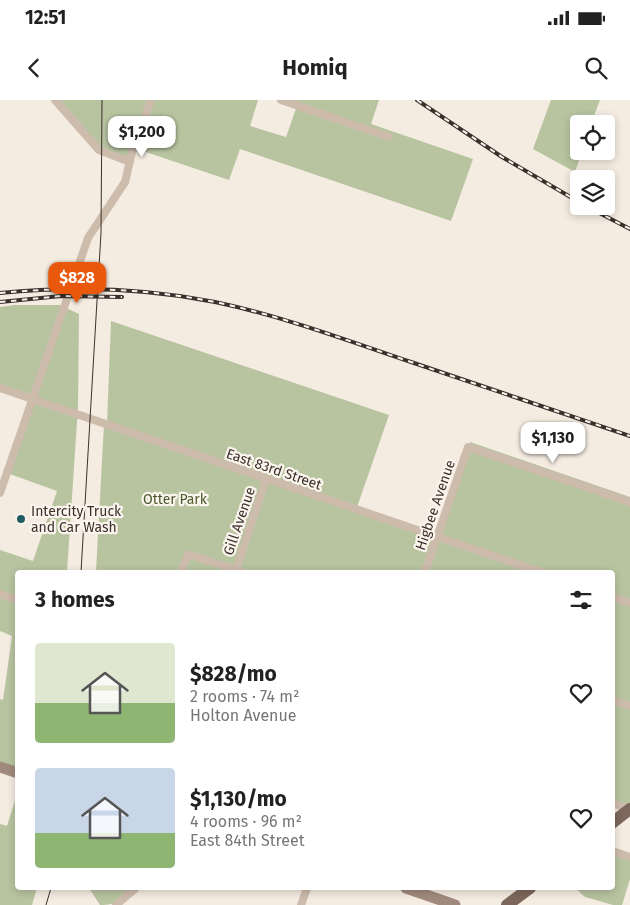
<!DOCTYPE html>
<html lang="en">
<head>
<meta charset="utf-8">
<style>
  body { margin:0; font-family:"Fira Sans",sans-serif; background:#f6f6f6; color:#222; height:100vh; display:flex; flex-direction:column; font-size:19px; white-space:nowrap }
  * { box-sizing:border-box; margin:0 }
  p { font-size:16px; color:#767676 }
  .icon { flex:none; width:28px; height:28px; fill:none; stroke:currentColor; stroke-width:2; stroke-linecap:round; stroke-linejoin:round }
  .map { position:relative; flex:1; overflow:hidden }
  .drawer { position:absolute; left:15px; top:470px; width:600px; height:320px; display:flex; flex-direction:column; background:#fff; border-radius:5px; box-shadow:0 2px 8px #0003 }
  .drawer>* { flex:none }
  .controls { position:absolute; left:570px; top:15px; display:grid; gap:10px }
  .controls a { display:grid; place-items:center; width:45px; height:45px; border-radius:5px; background:#fff; box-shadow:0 2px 8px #0003; font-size:25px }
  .price { position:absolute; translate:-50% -42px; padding:0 11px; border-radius:10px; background:#fff; color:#222; font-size:16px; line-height:32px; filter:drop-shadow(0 1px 2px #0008) }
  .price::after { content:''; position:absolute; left:50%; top:30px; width:15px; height:11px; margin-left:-8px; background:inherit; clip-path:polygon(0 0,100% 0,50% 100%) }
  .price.active { background:#ea580c; color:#fff }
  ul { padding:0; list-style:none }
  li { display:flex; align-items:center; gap:15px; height:125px; padding:0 20px }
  li span { display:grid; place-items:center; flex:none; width:140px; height:100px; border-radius:5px; color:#555 }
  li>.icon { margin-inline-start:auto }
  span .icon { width:60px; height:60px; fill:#fffc; stroke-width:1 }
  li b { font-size:21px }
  h2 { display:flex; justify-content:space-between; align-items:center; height:60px; padding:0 20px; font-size:21px }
  .status { display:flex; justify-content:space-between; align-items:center; height:35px; padding:0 25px; background:#fff; direction:ltr }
  .status svg { height:14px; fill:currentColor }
  header { display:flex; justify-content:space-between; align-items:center; height:65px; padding:0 20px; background:#fff; font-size:22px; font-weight:700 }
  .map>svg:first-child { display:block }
  .green { fill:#b8c4a0 }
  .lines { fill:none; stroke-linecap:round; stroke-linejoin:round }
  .street { stroke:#cdbbac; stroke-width:8 }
  .secondary { stroke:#a18a7d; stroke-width:11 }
  .primary { stroke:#7d675c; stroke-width:12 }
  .tram { stroke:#3b302b; stroke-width:1 }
  .rail-casing { stroke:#3b302b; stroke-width:4 }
  .rail { stroke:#fbf5ee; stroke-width:2; stroke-dasharray:5.5; stroke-linecap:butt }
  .poi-dot { fill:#1f5a5e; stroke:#fbf5ee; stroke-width:2 }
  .labels { text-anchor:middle; stroke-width:4.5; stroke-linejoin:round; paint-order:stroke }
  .street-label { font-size:14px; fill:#3b302b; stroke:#fbf5ee }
  .park-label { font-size:14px; fill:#4a5a2e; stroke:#fbf5ee }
  .poi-label { font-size:14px; fill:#3b302b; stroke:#fbf5ee; text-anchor:start }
</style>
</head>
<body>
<div class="status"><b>12:51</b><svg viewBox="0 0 49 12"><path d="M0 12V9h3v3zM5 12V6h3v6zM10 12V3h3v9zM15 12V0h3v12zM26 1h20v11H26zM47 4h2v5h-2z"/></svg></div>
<header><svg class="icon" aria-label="back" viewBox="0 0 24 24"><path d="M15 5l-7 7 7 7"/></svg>Homiq<svg class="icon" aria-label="search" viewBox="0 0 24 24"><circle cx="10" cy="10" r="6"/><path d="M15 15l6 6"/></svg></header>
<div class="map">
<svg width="630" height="805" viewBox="0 0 630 805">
  <rect width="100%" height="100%" fill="#f4ebe1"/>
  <path class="green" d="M56,0H258L250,26L286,37L297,6L281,0H379L371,24L473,59L451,121L240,49L229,80L134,48L129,62L101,51Z
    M551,0H600L591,24H579V51H582L575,72L533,49Z
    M15,205H60L79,214L78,307L67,472H18L17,673L0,667V599L3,600L12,536L0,531V450L33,461L57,391L7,373L32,300L0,288V207Z
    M111,221L389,315L356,410L437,437L470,342L630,397V709L613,703L612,472H96L104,324H107Z
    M17,694L18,788H37L32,805H0V724L7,726Z
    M613,751L630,757V779L622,805H613L585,797L575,788H612Z
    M89,788H133C123,800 117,805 100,805Z"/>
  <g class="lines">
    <path class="street" d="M55,0L99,50L130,62
      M281,0L389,37
      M0,288L541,472
      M0,393L88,138L125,82L132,52L151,0
      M236,470L266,379
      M181,472L188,454L242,472
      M425,472L468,347L630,402
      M0,494L18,500
      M612,497L630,503
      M612,600L630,606
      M612,703L629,709
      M612,751L630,757
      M116,805L136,788
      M301,805L307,788"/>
    <path class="secondary" d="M0,667L18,673
      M406,788L455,805"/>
    <path class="primary" d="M612,723L630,709
      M507,805L530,788"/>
    <path class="tram" d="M81,472L101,133L102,0
      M46,805L51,788"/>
    <defs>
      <path id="rail" d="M417,0L502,57L579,102
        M586,106L630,129
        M0,193C72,186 144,188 215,202C282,216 346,240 411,262C484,287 557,311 630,336
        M0,202L61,196L122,197"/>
    </defs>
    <use href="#rail" class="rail-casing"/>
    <use href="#rail" class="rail"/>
  </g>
  <circle class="poi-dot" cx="21" cy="419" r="5"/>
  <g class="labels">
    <g class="street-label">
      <text transform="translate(274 369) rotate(19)" y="5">East 83rd Street</text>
      <text transform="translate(435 405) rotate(-71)" y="5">Higbee Avenue</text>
      <text transform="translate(239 421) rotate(-71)" y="5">Gill Avenue</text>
    </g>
    <g class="park-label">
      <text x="175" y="404">Otter Park</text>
    </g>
    <g class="poi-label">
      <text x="31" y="416">Intercity Truck<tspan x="31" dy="16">and Car Wash</tspan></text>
    </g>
  </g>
</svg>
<div class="controls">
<a><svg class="icon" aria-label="locate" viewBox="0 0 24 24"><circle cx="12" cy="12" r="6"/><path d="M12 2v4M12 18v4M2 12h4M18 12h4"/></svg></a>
<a><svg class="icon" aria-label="layers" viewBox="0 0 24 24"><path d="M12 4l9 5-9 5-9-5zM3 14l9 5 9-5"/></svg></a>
</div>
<b class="price" style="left:142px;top:58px">$1,200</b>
<b class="price active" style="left:77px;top:204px">$828</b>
<b class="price" style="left:553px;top:364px">$1,130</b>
<section class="drawer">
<h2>3 homes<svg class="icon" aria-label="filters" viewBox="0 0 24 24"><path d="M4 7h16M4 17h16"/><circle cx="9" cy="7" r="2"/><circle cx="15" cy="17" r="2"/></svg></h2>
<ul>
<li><span style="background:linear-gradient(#dfe7d0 60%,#8fb573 0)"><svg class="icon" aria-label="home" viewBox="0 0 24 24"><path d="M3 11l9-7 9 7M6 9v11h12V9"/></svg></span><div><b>$828/mo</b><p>2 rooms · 74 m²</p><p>Holton Avenue</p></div><svg class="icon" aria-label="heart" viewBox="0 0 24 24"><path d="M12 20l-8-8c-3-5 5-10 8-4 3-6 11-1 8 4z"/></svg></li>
<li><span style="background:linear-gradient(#c9d6e8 65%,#8fb573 0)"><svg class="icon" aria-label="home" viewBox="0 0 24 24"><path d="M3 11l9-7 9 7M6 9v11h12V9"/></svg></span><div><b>$1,130/mo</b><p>4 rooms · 96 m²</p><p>East 84th Street</p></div><svg class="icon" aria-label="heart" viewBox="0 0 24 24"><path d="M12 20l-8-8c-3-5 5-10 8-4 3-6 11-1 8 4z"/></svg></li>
</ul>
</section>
</div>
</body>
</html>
